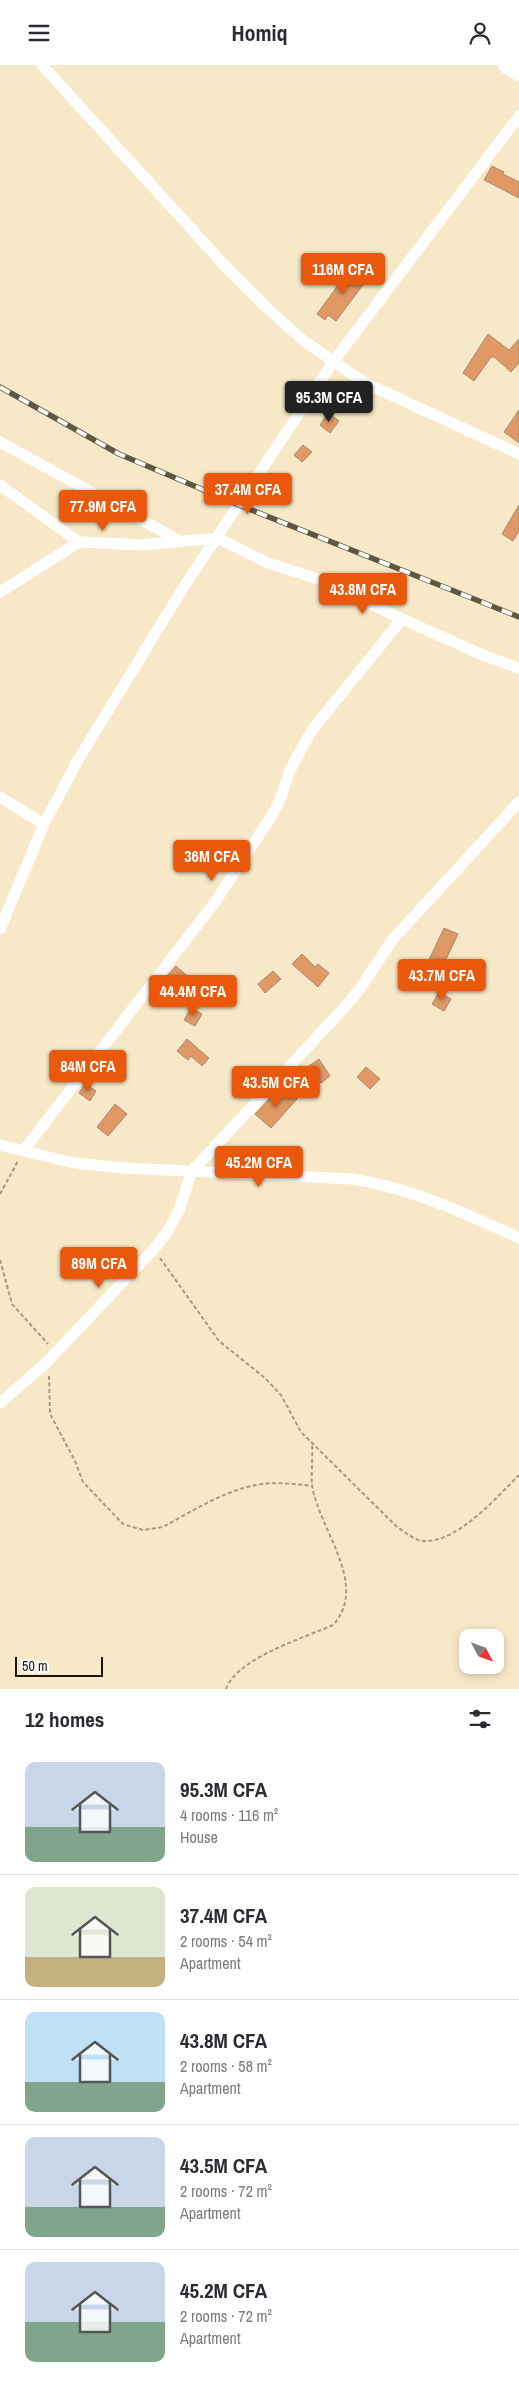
<!DOCTYPE html>
<html lang="en">
<head>
<meta charset="utf-8">
<style>
  body { margin:0; font-family:"Archivo Narrow",sans-serif; background:#f7f7f7; color:#2b2b33; height:100vh; display:flex; flex-direction:column; font-size:19px; white-space:nowrap }
  * { box-sizing:border-box; margin:0 }
  p { font-size:16px; color:#7c7c81 }
  .icon { flex:none; width:28px; height:28px; fill:none; stroke:currentColor; stroke-width:2; stroke-linecap:round; stroke-linejoin:round }
  .map { position:relative; height:1624px; overflow:hidden }
  .panel { display:flex; flex-direction:column; background:#fff; flex:1 }
  .panel>* { flex:none }
  .needle { width:32px; rotate:131deg }
  .tools { position:absolute; left:459px; top:1564px; display:grid; gap:10px }
  .tools a { display:grid; place-items:center; width:45px; height:45px; border-radius:10px; background:#fff; box-shadow:0 2px 8px #0003; font-size:25px }
  .scale { position:absolute; left:15px; bottom:12px; width:88px; box-sizing:border-box; padding-left:5px; border:2px solid #191509; border-top:0; font-size:14px; line-height:18px; white-space:nowrap; color:#191509; -webkit-text-stroke:4px #fff; paint-order:stroke }
  .price { position:absolute; translate:-50% -42px; padding:0 11px; border-radius:5px; background:#ea580c; color:#fff; font-size:16px; line-height:32px; filter:drop-shadow(0 1px 2px #0008) }
  .price::after { content:''; position:absolute; left:50%; top:30px; width:15px; height:11px; margin-left:-8px; background:inherit; clip-path:polygon(0 0,100% 0,50% 100%) }
  .price.active { background:#222; color:#fff }
  ul { padding:0; list-style:none }
  li { display:flex; align-items:center; gap:15px; height:125px; padding:0 25px }
  li+li { border-top:1px solid #e1e1e2 }
  li span { display:grid; place-items:center; flex:none; width:140px; height:100px; border-radius:10px; color:#555 }
  li>.icon { margin-inline-start:auto }
  span .icon { width:60px; height:60px; fill:#fffc; stroke-width:1 }
  li b { font-size:21px }
  h2 { display:flex; justify-content:space-between; align-items:center; height:60px; padding:0 25px; font-size:21px }
  header { display:flex; justify-content:space-between; align-items:center; height:65px; padding:0 25px; background:#fff; font-size:22px; font-weight:800 }
  .map>svg:first-child { display:block }
  .building { fill:#e09865; stroke:#a68975 }
  .lines { fill:none; stroke-linecap:round; stroke-linejoin:round }
  .path { stroke:#a49a81; stroke-width:2; stroke-dasharray:4 2.5; stroke-linecap:butt }
  .street { stroke:#fff; stroke-width:11 }
  .primary { stroke:#fff; stroke-width:18 }
  .rail-casing { stroke:#5e5744; stroke-width:5.5 }
  .rail { stroke:#fff; stroke-width:4; stroke-dasharray:11; stroke-linecap:butt }
</style>
</head>
<body>
<header><svg class="icon" aria-label="menu" viewBox="0 0 24 24"><path d="M4 6h16M4 12h16M4 18h16"/></svg>Homiq<svg class="icon" aria-label="person" viewBox="0 0 24 24"><circle cx="12" cy="8" r="4"/><path d="M4 21q1-7 8-7t8 7"/></svg></header>
<div class="map">
<svg width="519" height="1624" viewBox="0 0 519 1624">
  <rect width="100%" height="100%" fill="#f7e9c8"/>
  <path class="building" d="M492,101L504,107L503,109L519,117V133L484,115Z
    M352,201L368,213L336,256L328,250L325,255L317,249Z
    M488,269L509,285L519,274V298L511,307L494,292H491L474,316L463,308Z
    M519,345V378L504,367Z
    M328,348L339,356L330,368L320,360Z
    M303,380L312,387L302,397L294,390Z
    M519,440V466L513,476L502,469Z
    M444,863L458,869L441,905L427,899Z
    M302,889L315,902L318,899L329,908L318,922L292,899Z
    M176,901L192,915L183,926L166,912Z
    M273,906L281,914L265,928L258,919Z
    M439,927L451,934L444,946L432,939Z
    M191,943L202,949L195,961L184,955Z
    M187,974L209,993L202,1001L191,991L188,995L177,986Z
    M319,994L330,1011L321,1018L309,1001Z
    M366,1002L380,1014L370,1024L357,1012Z
    M85,1019L96,1026L90,1036L79,1028Z
    M285,1023L297,1034L271,1063L255,1049L271,1032L274,1035Z
    M115,1039L127,1049L108,1071L97,1062Z"/>
  <g class="lines">
    <path class="path" d="M0,1129L18,1096
      M160,1193L219,1276L265,1313L281,1330L301,1367L396,1461C405,1467 413,1475 424,1476C457,1478 497,1432 519,1410
      M0,1195L12,1239L48,1279
      M49,1311L50,1349L75,1396L83,1417L123,1459L143,1465L163,1462C194,1445 227,1424 262,1419C278,1417 296,1419 312,1421
      M226,1624C237,1593 304,1573 333,1560C370,1520 318,1463 312,1420C311,1407 313,1392 312,1378"/>
    <path class="street" d="M42,0L227,203L268,244L304,276L365,318L519,389
      M0,377L180,476
      M0,420L79,477L142,480L217,473L268,498L324,516L402,554L485,591L519,603
      M0,527L79,477
      M0,732L44,759
      M0,864L44,759L78,695L183,523L333,297L519,51
      M0,1080L74,1098L124,1103L352,1114C412,1123 464,1148 519,1173
      M24,1085L215,837L271,752L280,735L290,705L312,665L402,554
      M0,1338L45,1299L154,1184L168,1166L179,1145L192,1106L343,944L359,925L393,874L519,737"/>
    <path class="primary" d="M507,0L519,7"/>
    <defs>
      <path id="rail" d="M0,322L119,389L239,440L519,552"/>
    </defs>
    <use href="#rail" class="rail-casing"/>
    <use href="#rail" class="rail"/>
  </g>
</svg>
<div class="tools">
<a><svg class="needle" viewBox="-14 -14 28 28"><path d="M0-13l5 13h-10z" fill="#e53935"/><path d="M0 13l5-13h-10z" fill="#7c7c81"/></svg></a>
</div>
<div class="scale">50 m</div>
<b class="price" style="left:343px;top:230px">116M CFA</b>
<b class="price active" style="left:329px;top:358px">95.3M CFA</b>
<b class="price" style="left:248px;top:450px">37.4M CFA</b>
<b class="price" style="left:103px;top:467px">77.9M CFA</b>
<b class="price" style="left:363px;top:550px">43.8M CFA</b>
<b class="price" style="left:212px;top:817px">36M CFA</b>
<b class="price" style="left:442px;top:936px">43.7M CFA</b>
<b class="price" style="left:193px;top:952px">44.4M CFA</b>
<b class="price" style="left:88px;top:1027px">84M CFA</b>
<b class="price" style="left:276px;top:1043px">43.5M CFA</b>
<b class="price" style="left:259px;top:1123px">45.2M CFA</b>
<b class="price" style="left:99px;top:1224px">89M CFA</b>
</div>
<section class="panel">
<h2>12 homes<svg class="icon" aria-label="filters" viewBox="0 0 24 24"><path d="M4 7h16M4 17h16"/><circle cx="9" cy="7" r="2"/><circle cx="15" cy="17" r="2"/></svg></h2>
<ul>
<li><span style="background:linear-gradient(#c9d6e8 65%,#7fa58c 0)"><svg class="icon" aria-label="home" viewBox="0 0 24 24"><path d="M3 11l9-7 9 7M6 9v11h12V9"/></svg></span><div><b>95.3M CFA</b><p>4 rooms · 116 m²</p><p>House</p></div></li>
<li><span style="background:linear-gradient(#dfe7d0 70%,#c2b280 0)"><svg class="icon" aria-label="home" viewBox="0 0 24 24"><path d="M3 11l9-7 9 7M6 9v11h12V9"/></svg></span><div><b>37.4M CFA</b><p>2 rooms · 54 m²</p><p>Apartment</p></div></li>
<li><span style="background:linear-gradient(#bfe0f5 70%,#7fa58c 0)"><svg class="icon" aria-label="home" viewBox="0 0 24 24"><path d="M3 11l9-7 9 7M6 9v11h12V9"/></svg></span><div><b>43.8M CFA</b><p>2 rooms · 58 m²</p><p>Apartment</p></div></li>
<li><span style="background:linear-gradient(#c9d6e8 70%,#7fa58c 0)"><svg class="icon" aria-label="home" viewBox="0 0 24 24"><path d="M3 11l9-7 9 7M6 9v11h12V9"/></svg></span><div><b>43.5M CFA</b><p>2 rooms · 72 m²</p><p>Apartment</p></div></li>
<li><span style="background:linear-gradient(#c9d6e8 60%,#7fa58c 0)"><svg class="icon" aria-label="home" viewBox="0 0 24 24"><path d="M3 11l9-7 9 7M6 9v11h12V9"/></svg></span><div><b>45.2M CFA</b><p>2 rooms · 72 m²</p><p>Apartment</p></div></li>
</ul>
</section>
</body>
</html>
